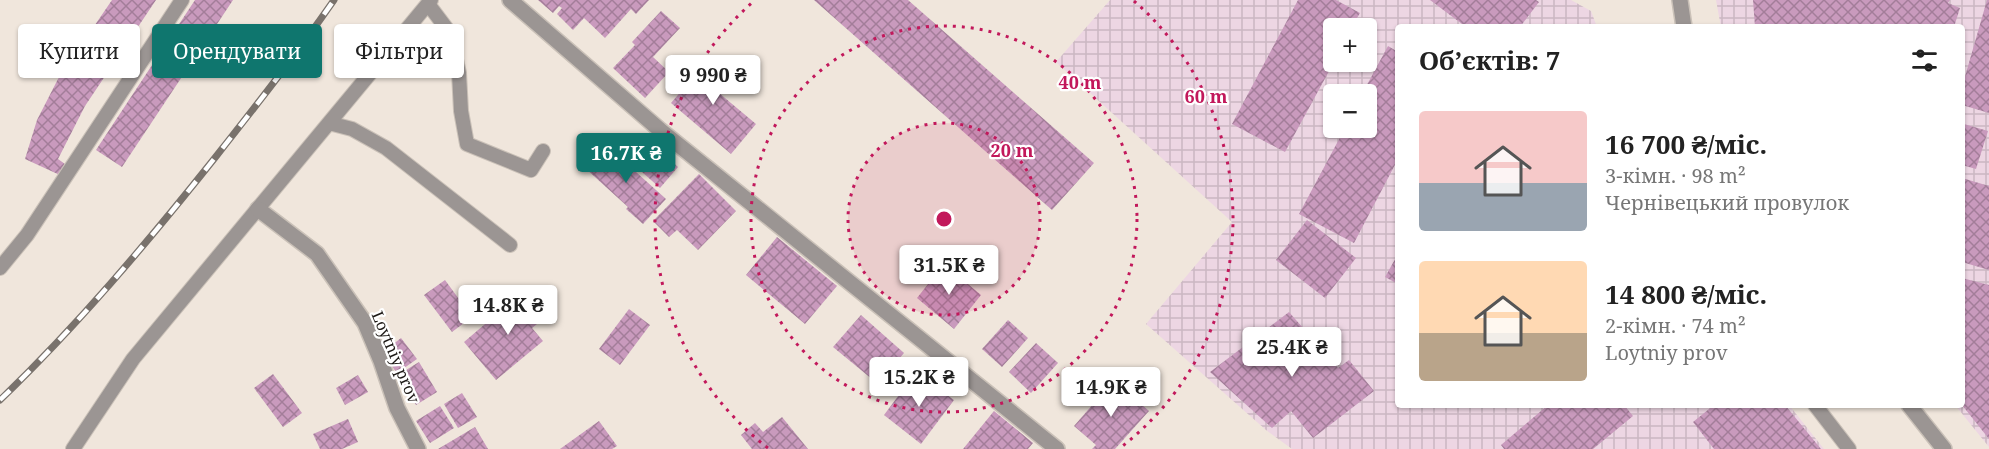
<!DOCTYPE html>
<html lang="uk">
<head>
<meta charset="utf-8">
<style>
  body { margin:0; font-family:"Noto Serif",serif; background:#f6f6f6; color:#222; height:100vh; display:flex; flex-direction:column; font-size:22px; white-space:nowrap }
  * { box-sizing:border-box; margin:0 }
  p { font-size:20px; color:#767676 }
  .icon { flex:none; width:33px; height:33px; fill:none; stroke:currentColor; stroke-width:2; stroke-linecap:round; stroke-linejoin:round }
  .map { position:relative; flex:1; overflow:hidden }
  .panel { position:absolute; left:1395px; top:24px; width:570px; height:384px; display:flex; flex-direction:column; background:#fff; border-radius:6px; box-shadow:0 2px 4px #0004 }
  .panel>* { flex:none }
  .hud { position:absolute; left:18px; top:24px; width:570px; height:54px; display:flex; gap:12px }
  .controls { position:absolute; left:1323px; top:18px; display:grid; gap:12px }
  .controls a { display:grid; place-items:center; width:54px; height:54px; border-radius:6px; background:#fff; box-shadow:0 2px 4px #0004; font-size:30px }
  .price { position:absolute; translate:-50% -51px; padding:0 14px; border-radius:6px; background:#fff; color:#222; font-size:20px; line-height:39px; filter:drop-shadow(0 2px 3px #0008) }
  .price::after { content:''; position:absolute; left:50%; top:36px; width:18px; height:14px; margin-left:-9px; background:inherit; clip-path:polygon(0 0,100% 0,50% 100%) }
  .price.active { background:#0f766e; color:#fff }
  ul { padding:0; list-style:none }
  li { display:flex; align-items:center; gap:18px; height:150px; padding:0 24px }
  li span { display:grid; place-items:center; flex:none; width:168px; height:120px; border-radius:6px; color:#555 }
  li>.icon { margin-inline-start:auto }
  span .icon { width:72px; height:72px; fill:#fffc; stroke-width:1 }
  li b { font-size:26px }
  h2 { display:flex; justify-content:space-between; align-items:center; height:72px; padding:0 24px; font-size:26px }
  .tag { padding:0 21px; border-radius:6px; background:#fff; box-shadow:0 2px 4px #0004; font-size:21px; line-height:54px }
  .tag.active { background:#0f766e; color:#fff }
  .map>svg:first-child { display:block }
  .industrial { fill:url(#industrial-grid); fill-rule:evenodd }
  .building { fill:url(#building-cross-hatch) }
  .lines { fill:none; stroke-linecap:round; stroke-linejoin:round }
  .service-casing { stroke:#cac1b8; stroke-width:16 }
  .minor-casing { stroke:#cac1b8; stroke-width:18 }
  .service { stroke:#9b9593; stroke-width:14 }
  .minor { stroke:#9b9593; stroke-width:15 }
  .rail-casing { stroke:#79726c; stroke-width:7 }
  .rail { stroke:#fff; stroke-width:4.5; stroke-dasharray:14; stroke-linecap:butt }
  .ring { fill:none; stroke:#c2185b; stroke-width:3; stroke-dasharray:3 6 }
  .labels { text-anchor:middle; stroke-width:4.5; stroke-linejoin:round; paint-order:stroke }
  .street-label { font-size:16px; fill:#1d1916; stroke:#fff }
  .centre { fill:#c2185b; stroke:#fff; stroke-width:3 }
  .ring-label { font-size:18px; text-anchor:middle; font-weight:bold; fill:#c2185b; stroke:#fff; stroke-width:4.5; stroke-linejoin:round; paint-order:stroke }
</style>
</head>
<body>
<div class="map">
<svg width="1989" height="449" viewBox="0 0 1989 449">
  <defs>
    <pattern id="industrial-grid" width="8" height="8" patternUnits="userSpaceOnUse" patternTransform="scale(1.5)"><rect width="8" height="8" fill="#edd6e3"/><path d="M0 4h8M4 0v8" fill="none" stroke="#cbb7c2"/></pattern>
    <pattern id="building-cross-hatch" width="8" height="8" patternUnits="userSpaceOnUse" patternTransform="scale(1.5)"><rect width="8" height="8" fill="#c99abd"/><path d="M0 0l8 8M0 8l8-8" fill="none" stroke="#a37d99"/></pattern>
  </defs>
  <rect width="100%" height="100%" fill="#f0e6dc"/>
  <path class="industrial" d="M1110,0H1571L1591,11L1597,27H1398V405H1789L1824,449H1292L1266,430L1146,324L1232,222L1056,62ZM1334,28H1366V62H1334ZM1334,94H1366V128H1334Z
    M1716,0H1989V447L1955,405H1962V27H1721Z"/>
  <path class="building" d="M112,0H156L85,106L58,159L65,164L62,176L25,159L37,120L58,79Z
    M195,0H233L122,167L96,150Z
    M538,0H649L636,14L631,9L605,38L584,18L573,30L557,14L562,8L559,6L553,13Z
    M814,0H908L1094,163L1052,210Z
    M1298,0H1336L1360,13L1351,28H1334V62L1285,152L1232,124Z
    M1430,0H1536L1539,2L1520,27H1466Z
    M1753,0H1950L1948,3L1960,8L1954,27H1755Z
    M1987,0H1989V113L1962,105V87Z
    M661,11L680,28L653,57L669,72L645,98L613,68L635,45L632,42Z
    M1388,46L1398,52V159L1354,243L1299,214L1345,128H1366V94H1362Z
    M704,56L731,79L719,93L756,124L731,154L671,103L689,82L685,79Z
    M1964,124L1988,131L1976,169L1962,165V131Z
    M642,135L678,167L660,188L624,156Z
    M606,145L666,199L643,224L626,209L628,207L585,168Z
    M699,174L736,211L698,250L677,230L669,237L653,221Z
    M1962,178L1989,186V270L1962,262Z
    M1307,220L1356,258L1325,298L1276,260Z
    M777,237L837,286L805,324L746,275Z
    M1398,254V284L1385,277Z
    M944,264L981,295L954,329L917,298Z
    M1962,278L1989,285V439L1962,405Z
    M445,280L472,317L452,332L424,295Z
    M525,290L547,316L532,328L543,341L496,380L464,342Z
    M629,309L650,325L620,365L599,349Z
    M1289,312L1338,368L1349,360L1374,391L1313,438L1291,411L1272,428L1210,372Z
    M861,315L904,353L878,384L833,347Z
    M1008,320L1028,338L1002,367L982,349Z
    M401,338L417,359L397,373L382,353Z
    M1036,343L1058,363L1031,393L1009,372Z
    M419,362L437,392L416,405L398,375Z
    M916,372L954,400L921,444L884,415Z
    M273,374L302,413L283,427L254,388Z
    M358,375L368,392L345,405L336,388Z
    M1114,380L1149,411L1115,449H1092L1096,445L1074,426Z
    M462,393L477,417L458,428L444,404Z
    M1548,405H1624L1633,416L1593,449H1504L1501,445Z
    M1714,405H1785L1821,449H1714L1693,422Z
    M440,406L454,428L430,443L416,421Z
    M994,411L1033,443L1028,449H963Z
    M782,417L808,449H752L741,435L755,423L763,432Z
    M348,419L358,442L342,449H320L313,434Z
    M599,421L617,446L612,449H560Z
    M475,427L488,449H438Z"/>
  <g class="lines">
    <defs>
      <path id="service" d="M428,4L450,33L459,73L461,111L467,144L531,170L543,151
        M329,123L352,129L386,148L510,245
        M0,268L27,235L182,0
        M1815,405L1849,449
        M73,449L133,359L431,0"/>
      <path id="minor" d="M510,0L660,130L1057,449
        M1680,0L1684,27
        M258,209L317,254L365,323L381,361L397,408L418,449
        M1909,405L1944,449"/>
    </defs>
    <use href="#service" class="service-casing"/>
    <use href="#minor" class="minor-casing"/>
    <use href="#service" class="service"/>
    <use href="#minor" class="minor"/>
    <defs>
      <path id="rail" d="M0,400C77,326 147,243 214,159C255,107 296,55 334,0"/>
    </defs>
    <use href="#rail" class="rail-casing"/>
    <use href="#rail" class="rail"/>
  </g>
  <circle cx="944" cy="219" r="96" fill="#c2185b" fill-opacity=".12"/>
  <g class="ring">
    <circle cx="944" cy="219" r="96"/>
    <circle cx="944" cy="219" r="193"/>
    <path d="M768 448A289 289 0 0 1 754 1M1134 1A289 289 0 0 1 1120 448"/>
  </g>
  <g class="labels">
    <g class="street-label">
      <text transform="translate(396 357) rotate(67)" y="6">Loytniy prov</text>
    </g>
  </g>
  <circle cx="944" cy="219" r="9" class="centre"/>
  <g class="ring-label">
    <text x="1080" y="89">40 m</text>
    <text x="1206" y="103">60 m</text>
    <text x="1012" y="157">20 m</text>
  </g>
</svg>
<div class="controls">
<a>+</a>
<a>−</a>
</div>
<b class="price" style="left:713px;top:106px">9 990 ₴</b>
<b class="price active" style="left:626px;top:184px">16.7K ₴</b>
<b class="price" style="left:949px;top:296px">31.5K ₴</b>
<b class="price" style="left:508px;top:336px">14.8K ₴</b>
<b class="price" style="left:1292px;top:378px">25.4K ₴</b>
<b class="price" style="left:919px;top:408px">15.2K ₴</b>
<b class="price" style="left:1111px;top:418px">14.9K ₴</b>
<div class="hud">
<a class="tag">Купити</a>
<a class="tag active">Орендувати</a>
<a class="tag">Фільтри</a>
</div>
<section class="panel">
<h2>Об’єктів: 7<svg class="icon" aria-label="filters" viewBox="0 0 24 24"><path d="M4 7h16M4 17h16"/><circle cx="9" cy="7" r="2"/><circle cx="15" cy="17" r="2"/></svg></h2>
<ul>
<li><span style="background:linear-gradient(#f6c9c9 60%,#9aa5b1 0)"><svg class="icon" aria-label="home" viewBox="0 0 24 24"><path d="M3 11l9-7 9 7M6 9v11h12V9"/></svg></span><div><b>16 700 ₴/міс.</b><p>3-кімн. · 98 m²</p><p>Чернівецький провулок</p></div></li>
<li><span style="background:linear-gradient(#ffd9b3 60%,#b9a48a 0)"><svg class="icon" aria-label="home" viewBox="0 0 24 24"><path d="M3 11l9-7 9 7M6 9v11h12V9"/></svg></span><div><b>14 800 ₴/міс.</b><p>2-кімн. · 74 m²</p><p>Loytniy prov</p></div></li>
</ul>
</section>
</div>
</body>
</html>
